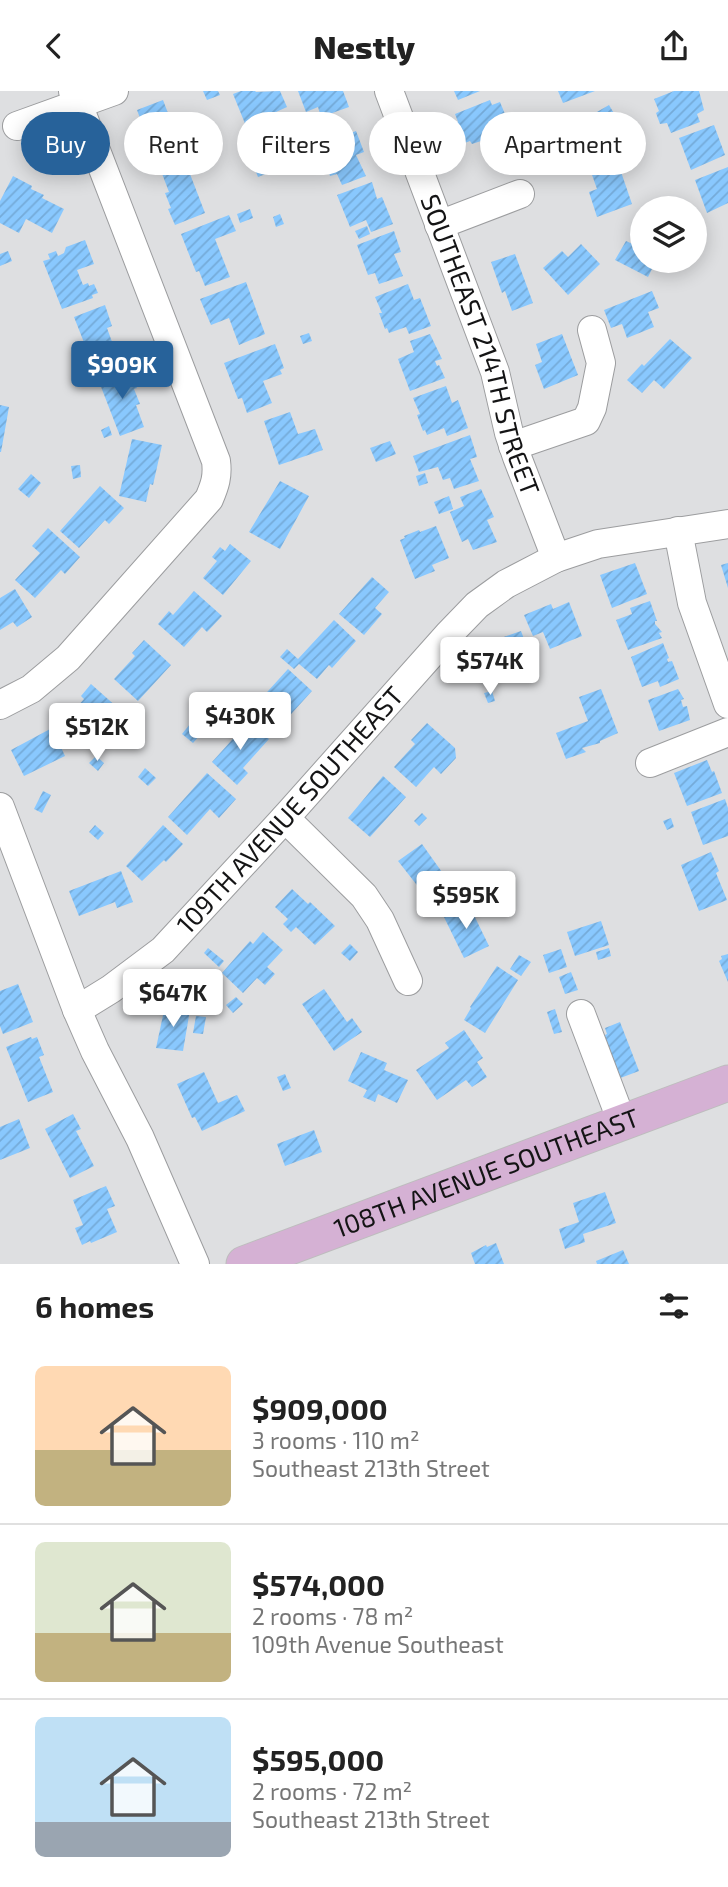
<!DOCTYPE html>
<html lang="en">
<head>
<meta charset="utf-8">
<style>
  body { margin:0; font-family:"Exo 2",sans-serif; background:#f6f6f6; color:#222; height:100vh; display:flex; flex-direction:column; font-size:26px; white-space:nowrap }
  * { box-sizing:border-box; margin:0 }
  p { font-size:23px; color:#767676 }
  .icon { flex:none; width:38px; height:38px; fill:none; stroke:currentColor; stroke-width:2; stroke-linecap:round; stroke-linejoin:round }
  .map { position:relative; height:1173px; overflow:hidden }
  .drawer { display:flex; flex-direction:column; background:#fff; flex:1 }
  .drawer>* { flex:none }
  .hud { position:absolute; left:21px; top:21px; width:686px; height:63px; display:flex; gap:14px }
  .controls { position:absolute; left:630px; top:105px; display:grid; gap:14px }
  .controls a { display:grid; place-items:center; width:77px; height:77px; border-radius:50%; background:#fff; box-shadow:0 4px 18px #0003; font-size:35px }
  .price { position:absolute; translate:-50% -60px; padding:0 16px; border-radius:7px; background:#fff; color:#222; font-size:23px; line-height:46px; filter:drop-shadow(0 2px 4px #0008) }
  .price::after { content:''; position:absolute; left:50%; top:42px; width:21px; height:16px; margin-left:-10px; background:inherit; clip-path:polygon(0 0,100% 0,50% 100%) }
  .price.on { background:#27629a; color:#fff }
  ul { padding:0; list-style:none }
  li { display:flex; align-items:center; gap:21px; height:175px; padding:0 35px }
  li+li { border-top:2px solid #e0e0e0 }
  li span { display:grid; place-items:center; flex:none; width:196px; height:140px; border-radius:10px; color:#555 }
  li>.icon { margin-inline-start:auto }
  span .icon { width:84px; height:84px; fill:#fffc; stroke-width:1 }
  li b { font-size:30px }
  h2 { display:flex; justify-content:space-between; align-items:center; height:84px; padding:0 35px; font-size:30px }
  .chip { padding:0 24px; border-radius:32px; background:#fff; box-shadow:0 4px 18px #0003; font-size:24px; line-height:63px }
  .chip.on { background:#27629a; color:#fff }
  header { display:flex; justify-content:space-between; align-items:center; height:91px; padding:0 35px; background:#fff; font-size:32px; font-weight:800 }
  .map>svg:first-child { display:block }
  .building { fill:url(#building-hatch) }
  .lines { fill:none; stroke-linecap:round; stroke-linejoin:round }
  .minor-casing { stroke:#9c9d9f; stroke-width:30 }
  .major-casing { stroke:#bdbdbd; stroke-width:37 }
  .minor { stroke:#fff; stroke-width:28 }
  .major { stroke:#d5b1d4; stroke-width:35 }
  .labels { text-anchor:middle; stroke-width:7; stroke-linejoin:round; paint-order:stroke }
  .street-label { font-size:26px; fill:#141415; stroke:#ebedee }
</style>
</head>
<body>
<header><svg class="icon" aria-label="back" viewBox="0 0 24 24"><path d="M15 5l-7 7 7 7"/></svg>Nestly<svg class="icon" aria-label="share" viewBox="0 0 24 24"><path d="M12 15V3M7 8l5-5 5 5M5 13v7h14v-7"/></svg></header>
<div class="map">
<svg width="728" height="1173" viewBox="0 0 728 1173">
  <defs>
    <pattern id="building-hatch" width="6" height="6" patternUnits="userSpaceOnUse" patternTransform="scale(1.75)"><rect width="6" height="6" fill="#89c8fe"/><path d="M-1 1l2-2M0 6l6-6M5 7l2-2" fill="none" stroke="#75abd9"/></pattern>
  </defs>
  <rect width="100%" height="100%" fill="#dedfe1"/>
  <path class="building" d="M203,0H218L220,4L207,9Z
    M241,0H255L256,1L280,0L287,16L276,21L278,28L248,40L233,3Z
    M298,0H343L349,16L321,26L318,16L306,21Z
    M454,0H480L458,9Z
    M558,0H595L563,12Z
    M674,0H699L704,19L697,23L700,31L671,42L667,32L660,33L656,22L659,20L654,8Z
    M163,9L171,30L189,23L202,55L183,63L182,61L153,72L140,37L143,35L137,19Z
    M490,9L492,14L500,11L510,35L483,45L484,49L472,53L470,50L454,56L446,36L458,31L455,23Z
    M609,14L624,39L588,60L581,48L566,57L556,41L574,31L576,33Z
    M714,34L725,64L691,79L679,47Z
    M356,40L364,61L356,64L366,85L342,94L337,83L330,85L319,54Z
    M185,70L205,122L175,134L168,118L171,117L165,102L169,101L161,80Z
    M269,70L273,80L258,86L254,76Z
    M618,72L632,113L597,126L589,101L597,98L591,81Z
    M728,76V112L707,122L695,89Z
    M13,85L32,95L31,98L44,104L42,107L64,118L52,142L26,128L19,142L0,132V110Z
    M372,91L377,108L382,106L393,133L371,141L366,129L350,136L337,104Z
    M250,118L253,127L240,132L237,123Z
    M280,123L284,133L276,136L273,126Z
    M229,124L236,140L215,148L230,186L205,195L199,180L196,181L181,143Z
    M367,135L370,143L359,148L355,140Z
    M394,140L401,161L394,163L403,185L379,193L375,182L368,184L357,154Z
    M642,144V170H656L648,186L615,169L626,150L637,155Z
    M85,149L94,173L77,179L83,194L88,192L89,195L94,193L98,202L92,204L93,207L62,218L43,170L50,168L48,163L56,160L58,165L64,162L66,156Z
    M581,153L600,173L568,204L543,177L562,160L568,166Z
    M8,160L12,170L0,175V163Z
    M515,163L533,212L512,220L505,200L502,202L491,171Z
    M246,191L265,243L239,254L229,227L211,234L200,208Z
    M408,193L414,209L420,207L431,235L409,243L406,236L389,242L387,237L385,238L379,222H382L375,206Z
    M652,200L659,217L648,221L654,236L627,247L622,233L611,237L604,219Z
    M105,214L112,235L107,237L120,273L96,282L74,226Z
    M309,242L312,250L303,253L300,245Z
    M430,243L442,268L435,270L437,275L439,274L445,287L410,300L398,268L414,261L410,250Z
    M562,243L578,284L544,298L535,274L542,271L536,253Z
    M670,248L692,267L664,298L654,289L642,302L627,289L642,273L644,275Z
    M275,253L284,277L280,279L282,283L263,290L272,312L247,322L242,307L238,308L224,272Z
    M128,276L137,297L134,298L140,313L136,314L144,336L120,345L98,288Z
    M446,295L452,312L458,309L468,337L447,345L444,337L427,344L425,339L423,340L417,324L420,323L413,307Z
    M0,314L9,316L1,361H0Z
    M290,321L298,343L315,338L323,359L279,374L264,330Z
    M109,335L112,344L104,347L101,339Z
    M470,344L477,366L470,368L479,390L454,398L450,387L443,389L438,376L419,381L413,365Z
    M132,348L162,354L153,394L150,393L146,411L119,405Z
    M390,350L396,363L376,371L370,357Z
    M80,374L81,386L73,388L71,375Z
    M425,382L428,392L419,395L416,385Z
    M31,383L41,392L29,407L18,398Z
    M280,390L309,405L280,458L249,441Z
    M100,395L124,417L109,433L105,429L79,457L60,440Z
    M481,398L494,426L487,429L497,451L473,459L468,448L462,451L450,421L464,415L460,406Z
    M449,405L453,418L439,423L434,411Z
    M436,435L449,467L432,474L435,480L415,488L400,449L405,447L404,445L419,439L420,441Z
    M48,437L80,466L65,483L61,479L35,507L15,489L40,462L32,455Z
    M230,453L251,470L223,504L203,487L217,470L212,466L220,456L225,460Z
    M635,472L647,503L612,517L600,484Z
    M728,472V497L721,474Z
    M372,486L389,501L375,517L382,523L364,544L339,523Z
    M15,498L32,526L17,536L13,531L0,539V507Z
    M194,500L222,525L207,541L202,536L184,556L158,533L169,520L173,524Z
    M650,510L657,530H655V533L662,541L659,542L662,547L628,559L616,529L632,523L630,517Z
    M569,511L582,545L550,558L543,541L533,545L524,524L551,513L553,518Z
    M334,529L356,550L332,577L329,574L317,588L299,573L294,578L280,566L287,558L298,568Z
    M521,540L535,577L505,588L503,582L491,586L481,561L504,554L501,547Z
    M144,549L171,574L138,610L114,588L135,565L132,562Z
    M663,552L669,567L667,568L668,571L672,570L679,588L660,596L658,590L642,596L631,566Z
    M288,578L312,600L273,643L249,621Z
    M91,593L118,617L86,652L63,632L84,608L81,605Z
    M601,598L618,642L600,650V652L582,657L586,661L566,668L556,642L588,630L579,606Z
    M678,598L684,608L681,609L683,616L687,615L690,629L659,640L648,609Z
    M492,600L495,610L488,612L484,602Z
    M249,630L269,648L243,677L248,682L237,694L212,671Z
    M427,632L455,657L456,667L441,683L434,676L416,696L394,676L415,653L411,649Z
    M190,633L201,643L193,652L182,643Z
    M62,636L67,648L59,652L65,665L24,685L11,659L52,637L54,640Z
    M96,665L104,672L98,680L89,672Z
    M707,669L712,681L714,680L722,702L687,715L674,682Z
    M145,677L156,687L148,695L138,686Z
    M207,682L236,708L219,727L210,718L187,744L168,726Z
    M383,685L406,706L370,746L348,727Z
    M43,700L51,704L42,722L34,718Z
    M725,708L728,717V745L703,754L691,721Z
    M422,722L427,727L419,735L414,730Z
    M671,727L674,736L667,739L663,730Z
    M95,734L104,742L98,749L89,741Z
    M163,734L183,753L166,771L164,769L142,790L126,775Z
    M422,753L449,791L427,807L398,770Z
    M711,761L719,780L716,782L727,809L699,820L681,774Z
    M121,780L133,811L117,817L115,811L79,825L69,800Z
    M292,798L308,813L310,811L335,835L315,854L296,836L291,841L283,833L288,828L275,816Z
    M468,812L489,855L464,867L443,824Z
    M601,830L609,854L575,865L567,841Z
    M263,841L283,859L267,876L275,883L265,894L257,887L243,902L222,882L250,850L253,853Z
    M350,853L358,861L350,870L341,862Z
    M208,857L224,870L219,876L204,862Z
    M609,857L611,865L598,869L596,861Z
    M561,858L567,876L549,882L543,864Z
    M728,863V891L719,870L722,868L721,865Z
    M519,864L531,871L521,885L510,878Z
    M497,875L518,889L485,942L464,929L471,917L470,916Z
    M571,881L578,899L565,903L559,886Z
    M18,893L33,931L3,943L0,935V900Z
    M324,898L347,931L352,927L362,941L334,960L302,913Z
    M236,906L243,913L233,922L226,914Z
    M165,915L190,919L183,960L156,957Z
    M555,918L562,941L554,943L547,921Z
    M196,925L206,926L203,943L193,942Z
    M620,931L639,980L615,989L603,945L607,943L605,937Z
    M464,939L483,967L477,971L487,986L472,996L466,989L437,1009L416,979L449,957L445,952Z
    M31,946L32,948L37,946L44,964L39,966L53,1001L28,1011L6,956Z
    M361,961L387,972L384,979L408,989L397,1012L378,1003L375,1011L363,1006L367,999L348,990Z
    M204,981L218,1012L237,1004L245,1020L202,1040L195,1026L192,1027L177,993Z
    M285,983L291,997L283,1000L277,986Z
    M73,1023L81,1038L76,1040L94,1075L70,1087L45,1038Z
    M19,1028L30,1057L0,1069V1036Z
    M314,1039L322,1061L285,1075L277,1053Z
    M106,1095L115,1115L107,1118L117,1141L91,1152L90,1150L82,1154L75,1137L83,1134L73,1109Z
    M605,1101L616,1132L583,1143L585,1151L565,1158L559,1138L579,1131L573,1112Z
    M496,1152L504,1173H475L471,1162L486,1154L487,1156Z
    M623,1159L629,1173H597L596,1170Z"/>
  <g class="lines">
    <defs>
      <g id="minor">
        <path id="s1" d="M389,0L495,281L509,342L517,366L556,467"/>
        <path d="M17,35L114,0"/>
        <path d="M439,134L520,103"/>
        <path d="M513,355L586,330L592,317L601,272L592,239"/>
        <path d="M678,440L692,512L728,613"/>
        <path d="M0,614L31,598L68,567L209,408C215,394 218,385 216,370L73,0"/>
        <path d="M650,672L728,641"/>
        <path d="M0,716L77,919L95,960L140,1047L195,1173"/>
        <path d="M285,727L364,805L380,829L408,890"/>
        <path id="s2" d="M77,919L111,898L163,859L285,727L448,544L477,514L506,493L556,467L598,453L728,433"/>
        <path d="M581,923L622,1031"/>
      </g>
      <g id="major">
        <path id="s3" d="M244,1173L728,992"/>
      </g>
    </defs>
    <use href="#minor" class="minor-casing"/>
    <use href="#major" class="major-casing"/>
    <use href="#minor" class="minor"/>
    <use href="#major" class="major"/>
  </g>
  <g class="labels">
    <g class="street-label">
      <text dy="9" stroke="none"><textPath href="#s1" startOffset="270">SOUTHEAST 214TH STREET</textPath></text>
      <text dy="9" stroke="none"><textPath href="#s2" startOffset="294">109TH AVENUE SOUTHEAST</textPath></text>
      <text dy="9" stroke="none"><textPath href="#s3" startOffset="259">108TH AVENUE SOUTHEAST</textPath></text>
    </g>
  </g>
</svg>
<div class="controls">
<a><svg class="icon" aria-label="layers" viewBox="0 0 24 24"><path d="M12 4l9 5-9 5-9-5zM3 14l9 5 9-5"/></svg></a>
</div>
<b class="price on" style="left:122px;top:310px">$909K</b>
<b class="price" style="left:490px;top:606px">$574K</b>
<b class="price" style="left:240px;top:661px">$430K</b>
<b class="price" style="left:97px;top:672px">$512K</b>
<b class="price" style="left:466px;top:840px">$595K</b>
<b class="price" style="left:173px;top:938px">$647K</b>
<div class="hud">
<a class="chip on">Buy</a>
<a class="chip">Rent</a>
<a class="chip">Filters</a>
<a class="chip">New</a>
<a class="chip">Apartment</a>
</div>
</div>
<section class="drawer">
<h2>6 homes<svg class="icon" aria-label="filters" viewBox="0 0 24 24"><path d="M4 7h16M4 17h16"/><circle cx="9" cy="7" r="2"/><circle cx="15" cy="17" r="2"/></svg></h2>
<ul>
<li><span style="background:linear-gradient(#ffd9b3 60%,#c2b280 0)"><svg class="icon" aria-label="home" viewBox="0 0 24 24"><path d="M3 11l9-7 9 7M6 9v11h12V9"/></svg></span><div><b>$909,000</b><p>3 rooms · 110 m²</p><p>Southeast 213th Street</p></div></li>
<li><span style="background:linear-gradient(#dfe7d0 65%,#c2b280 0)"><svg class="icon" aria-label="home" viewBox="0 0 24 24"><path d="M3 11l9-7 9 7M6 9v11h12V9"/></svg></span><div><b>$574,000</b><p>2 rooms · 78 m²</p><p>109th Avenue Southeast</p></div></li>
<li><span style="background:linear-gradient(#bfe0f5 75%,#9aa5b1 0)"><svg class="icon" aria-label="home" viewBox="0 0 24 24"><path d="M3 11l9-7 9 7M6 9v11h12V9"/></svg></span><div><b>$595,000</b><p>2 rooms · 72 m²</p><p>Southeast 213th Street</p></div></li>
</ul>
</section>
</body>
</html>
